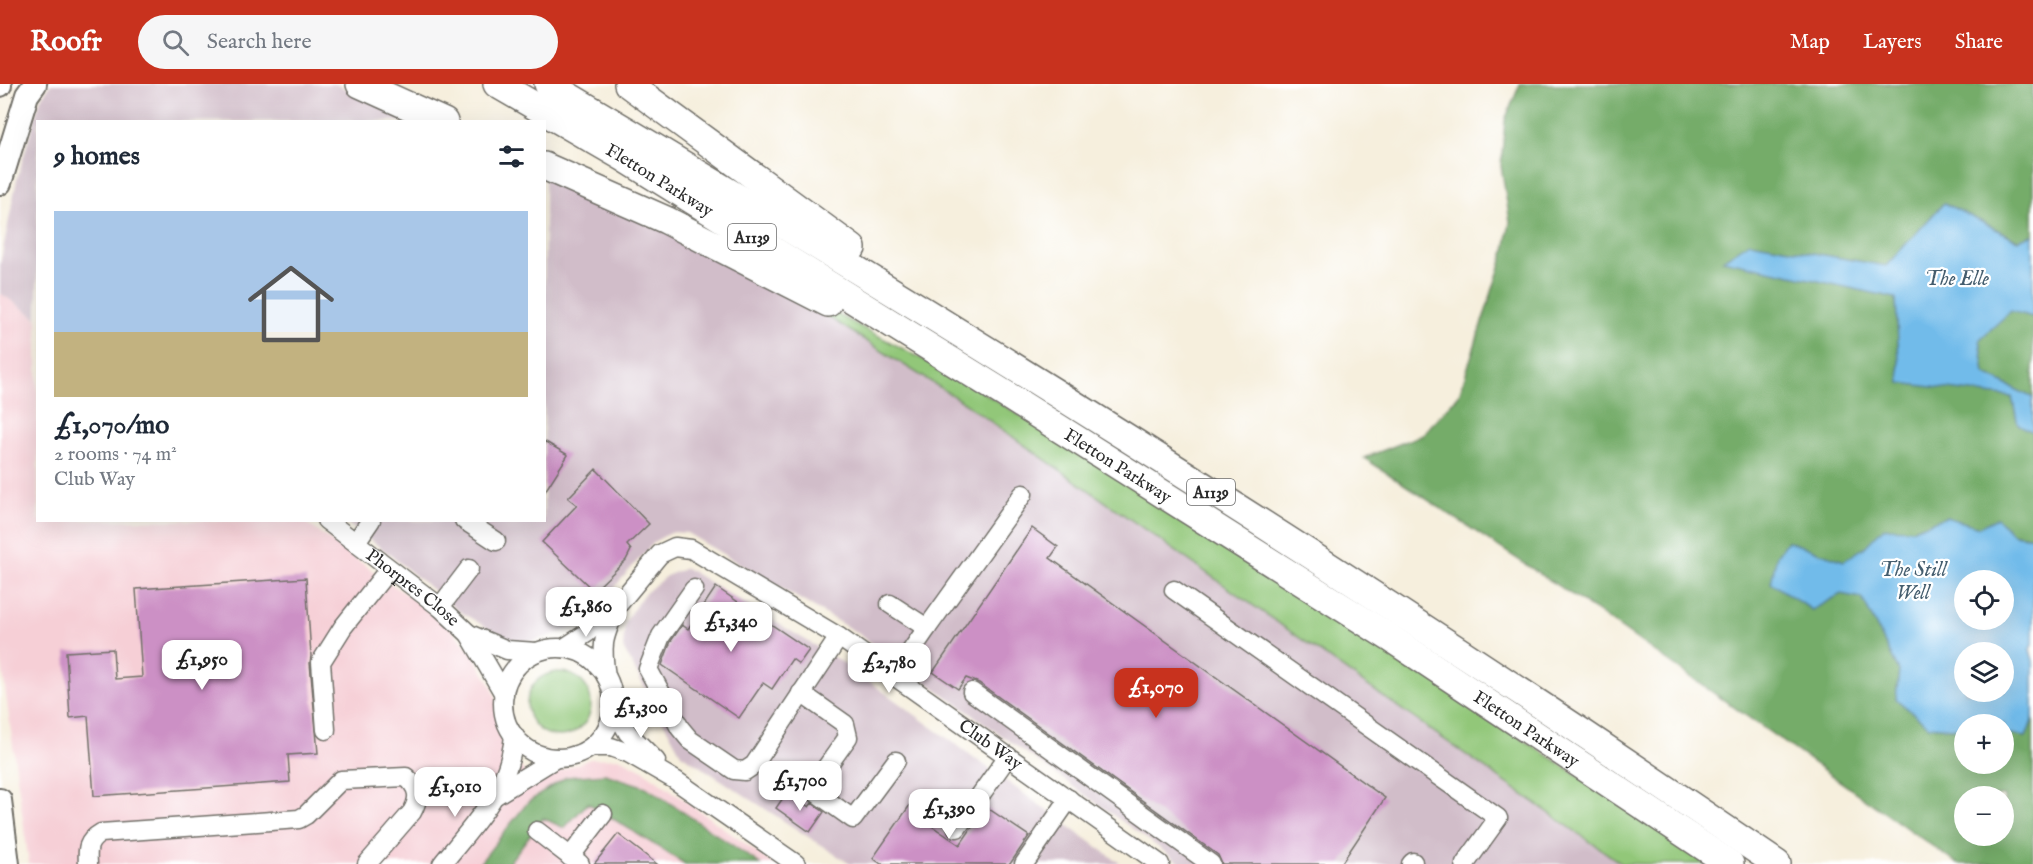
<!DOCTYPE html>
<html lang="en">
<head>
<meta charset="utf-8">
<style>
  body { margin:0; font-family:"IM FELL English",serif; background:#f6f6f7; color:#1f2937; height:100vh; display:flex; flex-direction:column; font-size:22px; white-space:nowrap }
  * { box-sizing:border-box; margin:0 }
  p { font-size:20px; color:#747a83 }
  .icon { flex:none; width:33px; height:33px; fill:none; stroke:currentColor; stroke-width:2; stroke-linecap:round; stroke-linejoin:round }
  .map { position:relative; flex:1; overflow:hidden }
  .panel { position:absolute; left:36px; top:36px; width:510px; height:402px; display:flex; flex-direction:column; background:#fff; border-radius:0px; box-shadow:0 6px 24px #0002 }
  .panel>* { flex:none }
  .controls { position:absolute; left:1954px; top:486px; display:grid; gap:12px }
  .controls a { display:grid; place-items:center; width:60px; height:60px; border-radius:50%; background:#fff; box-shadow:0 6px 24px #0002; font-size:30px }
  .price { position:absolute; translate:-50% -51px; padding:0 14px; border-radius:12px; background:#fff; color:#222; font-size:20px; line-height:39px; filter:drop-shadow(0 2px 3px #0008) }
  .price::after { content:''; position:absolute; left:50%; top:36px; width:18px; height:14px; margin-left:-9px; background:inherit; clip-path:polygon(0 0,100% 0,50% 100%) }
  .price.on { background:#c8321e; color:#fff }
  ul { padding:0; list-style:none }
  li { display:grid; align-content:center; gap:12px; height:318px; padding:0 18px }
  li+li { border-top:2px solid #e0e1e3 }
  li span { display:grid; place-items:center; height:186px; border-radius:0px; color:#555 }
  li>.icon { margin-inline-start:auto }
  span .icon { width:108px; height:108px; fill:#fffc; stroke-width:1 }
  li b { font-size:26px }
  h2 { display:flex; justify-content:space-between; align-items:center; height:72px; padding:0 18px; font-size:26px }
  header { display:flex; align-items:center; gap:36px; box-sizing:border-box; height:84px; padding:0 30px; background:#c8321e; color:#fff }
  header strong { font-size:28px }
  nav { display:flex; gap:33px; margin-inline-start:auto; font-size:21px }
  .search { width:420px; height:54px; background:#f6f6f7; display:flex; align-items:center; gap:15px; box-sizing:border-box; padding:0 21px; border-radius:33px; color:#747a83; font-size:22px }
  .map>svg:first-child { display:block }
  .built { fill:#f6cfd6 }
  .industrial { fill:#d1bdc9 }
  .green { fill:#92c779; stroke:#5e7952; stroke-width:1.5 }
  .forest { fill:#75ac69; stroke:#506c4a; stroke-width:1.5; fill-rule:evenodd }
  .water { fill:#71bbea; stroke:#4e738a; stroke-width:1.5; fill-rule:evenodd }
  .building { fill:#cc90c5 }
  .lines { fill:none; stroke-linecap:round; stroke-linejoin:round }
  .minor-casing { stroke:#727069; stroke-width:21 }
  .major-casing { stroke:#727069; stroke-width:26 }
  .highway-casing { stroke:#727069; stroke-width:30 }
  .minor { stroke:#fff; stroke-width:18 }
  .major { stroke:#fff; stroke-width:22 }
  .highway { stroke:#fff; stroke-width:27 }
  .labels { text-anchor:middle; stroke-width:4.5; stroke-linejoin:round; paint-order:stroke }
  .shield { fill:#fff; stroke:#6b6b6b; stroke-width:1.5 }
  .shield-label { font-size:16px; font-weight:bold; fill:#2b2b2b }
  .street-label { font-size:18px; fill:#2b2b2b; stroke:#fff }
  .water-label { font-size:20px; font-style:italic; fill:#445d6e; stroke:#fff }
</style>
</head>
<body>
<header>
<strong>Roofr</strong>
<div class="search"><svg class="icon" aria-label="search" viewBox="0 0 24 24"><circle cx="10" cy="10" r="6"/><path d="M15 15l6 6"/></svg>Search here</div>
<nav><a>Map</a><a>Layers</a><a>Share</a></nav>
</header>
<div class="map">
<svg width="2033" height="780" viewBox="0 0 2033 780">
  <rect width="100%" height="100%" fill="#fff"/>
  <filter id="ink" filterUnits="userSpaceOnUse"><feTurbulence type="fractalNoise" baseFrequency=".0167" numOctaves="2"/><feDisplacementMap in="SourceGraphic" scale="12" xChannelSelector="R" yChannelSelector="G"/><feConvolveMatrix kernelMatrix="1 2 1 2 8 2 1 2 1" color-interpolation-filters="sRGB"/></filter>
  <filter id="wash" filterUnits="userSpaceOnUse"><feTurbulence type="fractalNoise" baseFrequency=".008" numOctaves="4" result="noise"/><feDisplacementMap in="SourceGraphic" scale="24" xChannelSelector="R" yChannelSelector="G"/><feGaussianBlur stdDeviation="1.35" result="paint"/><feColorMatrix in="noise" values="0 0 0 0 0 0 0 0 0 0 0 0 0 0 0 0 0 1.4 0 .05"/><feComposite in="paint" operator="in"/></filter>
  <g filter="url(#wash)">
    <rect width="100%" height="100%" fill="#f6efdd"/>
    <path class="built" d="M0,209L37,234L38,436L303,437L447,540L473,570L492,603L500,625L506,654L502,663L536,700L548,692L590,675L619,674L643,686L773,780H29L0,567Z"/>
    <path class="industrial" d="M51,0H335L420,37L38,38L37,234L0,209V181L17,95L41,14Z
      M545,93L757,188L963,318L1622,780H1182L859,550L687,449L672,448L655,457L589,532L565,547L533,557H515L486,543L459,527L384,466L344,437L544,436Z
      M686,484L845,580L1121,780H850L681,670L623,564L625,538L643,511L666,492Z"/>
    <path class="green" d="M757,188L966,298L1220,455L1712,780H1622L963,318Z
      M527 620a32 32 0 1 1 64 0a32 32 0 1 1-64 0Z"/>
    <path class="forest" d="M1520,0H2033V151L2018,156L1944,119L1886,182L1750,158L1723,176L1896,214L1900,298L2012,313L2018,340L2033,348V383L2031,387H2033V453L1979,443L1946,433L1913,445H1883L1865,463L1844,477L1787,457L1812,526L1841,510L1862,514L1899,587L1896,615L1929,642L1965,645V680H2004V650L2026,653L2033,634V780H1958L1595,526L1364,374L1422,351L1459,311L1505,167L1510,138L1501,82L1505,36ZM1965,712H2004V752H1965Z
      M2011,226L2033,233V314L1985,290L1980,255Z
      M605,690L646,703L760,780H685L588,719L564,744L543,734L508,780H479L528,718L566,693Z"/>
    <path class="water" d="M1944,119L2017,156L2033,151V233L2011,227L1980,255L1985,290L2033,314V348L2018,340L2012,313L1900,299L1896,214L1723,176L1750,158L1886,182Z
      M1946,433L1979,443L1997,434L2013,450L2033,453V559L2030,565L2033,578V634L2026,653L2004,650V640H1965V645L1929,642L1896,615L1899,587L1862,514L1841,510L1812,526L1771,499L1777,471L1787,457L1844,477L1865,463L1883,444L1913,445ZM1965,496H2004V536H1965ZM2004,568V608H1965V568Z"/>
    <g id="blocks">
      <path class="building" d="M544,357L568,371L544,409Z
        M596,385L649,440L627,461L631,466L626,476L594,507L542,458L577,421L568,414Z
        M1032,444L1058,463L1050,474L1385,714L1341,780H1222L1218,771L979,599L966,594L958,605L933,588Z
        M306,494L311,572L310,579L318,669L288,671L290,698L94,712L88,632L70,634L66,568L113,565L115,595L142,593L136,505Z
        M716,503L809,566L799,580L792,575L772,605L763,599L739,634L662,581L671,557L682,541L688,545Z
        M787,708L809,723L812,719L824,728L810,748L776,724Z
        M919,708L941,723L929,740L960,761L986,723L1029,752L1010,780H881L873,774Z
        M618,750L657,780H594Z"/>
    </g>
  </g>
  <g filter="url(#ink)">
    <use href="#blocks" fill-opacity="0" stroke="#727069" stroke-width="1.5"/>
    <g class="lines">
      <defs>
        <g id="minor">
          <path id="s1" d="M326,436L440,523L469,550L504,610"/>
          <path d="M464,436L496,457"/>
          <path d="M356,458L371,436"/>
          <path d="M694,505L661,552L648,585L680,644L690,656L734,686L745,687L754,681L839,553"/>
          <path d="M1174,506L1498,734L1465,780"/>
          <path d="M890,520L927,544L894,592"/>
          <path d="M440,523L469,485"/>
          <path d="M927,544L1023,410"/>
          <path d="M469,550L507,566L537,568"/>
          <path id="s2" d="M564,564L587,549L617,522L660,470L675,463L691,465L839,553L1160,780"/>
          <circle cx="558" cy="619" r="55"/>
          <path d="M606,592C601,561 603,555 615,527"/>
          <path d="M972,608L1211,780"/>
          <path d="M801,609L845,640L848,653L811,705L853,735L896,677"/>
          <path d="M613,623L628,649L656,677"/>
          <path d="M326,646L321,578L343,543L389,485"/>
          <path d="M592,663H611L628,669L675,696L796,780"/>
          <path d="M496,711L556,674"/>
          <path d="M957,744L1008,672"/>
          <path d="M537,747L580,780"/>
          <path d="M570,773L603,730"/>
          <path d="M88,780C87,765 87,757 101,749L299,735L306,731L341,696L406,693C419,704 420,714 412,728L367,780"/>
          <path d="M442,780C474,740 510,705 514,651"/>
          <path d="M1024,780L1069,715"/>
          <path d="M1411,780L1413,778"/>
        </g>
        <path id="major" d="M0,1V0
          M0,99L27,11L35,0
          M0,716L8,780"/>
        <g id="highway">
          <path d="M360,0L444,38"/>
          <path id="s3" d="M497,0L623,73L1005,310L1389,553L1730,780"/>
          <path d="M548,0C965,247 1376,506 1777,780"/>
          <path d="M628,0L852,164"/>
          <path d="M544,82L666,136L828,219"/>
        </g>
      </defs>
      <use href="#minor" class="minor-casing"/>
      <use href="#major" class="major-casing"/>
      <use href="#highway" class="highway-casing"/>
      <use href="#minor" class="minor"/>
      <use href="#major" class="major"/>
      <use href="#highway" class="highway"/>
    </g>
  </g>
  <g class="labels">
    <g class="shield">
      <rect x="728" y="140" width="48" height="26" rx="4.5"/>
      <rect x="1187" y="395" width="48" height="26" rx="4.5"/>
    </g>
    <g class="shield-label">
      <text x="752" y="159">A1139</text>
      <text x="1211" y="414">A1139</text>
    </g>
    <g class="street-label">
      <text dy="6" stroke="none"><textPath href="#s3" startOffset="189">Fletton Parkway</textPath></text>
      <text dy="6" stroke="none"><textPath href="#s3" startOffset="729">Fletton Parkway</textPath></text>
      <text dy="6" stroke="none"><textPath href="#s1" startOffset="110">Phorpres Close</textPath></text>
      <text dy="6" stroke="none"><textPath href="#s3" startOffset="1215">Fletton Parkway</textPath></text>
      <text dy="6" stroke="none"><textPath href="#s2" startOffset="526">Club Way</textPath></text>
    </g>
    <g class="water-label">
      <text x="1957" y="201">The Elle</text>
      <text x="1913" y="492">The Still<tspan x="1913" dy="23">Well</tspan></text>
    </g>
  </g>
</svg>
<div class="controls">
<a><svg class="icon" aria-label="locate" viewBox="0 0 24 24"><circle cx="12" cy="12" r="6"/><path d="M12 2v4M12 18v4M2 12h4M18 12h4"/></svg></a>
<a><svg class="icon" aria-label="layers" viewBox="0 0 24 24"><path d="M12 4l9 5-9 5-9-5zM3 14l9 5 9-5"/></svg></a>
<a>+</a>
<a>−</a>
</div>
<b class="price" style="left:586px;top:554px">£1,860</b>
<b class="price" style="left:731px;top:569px">£1,340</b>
<b class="price" style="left:202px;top:607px">£1,950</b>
<b class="price" style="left:889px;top:610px">£2,780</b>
<b class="price on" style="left:1156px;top:635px">£1,070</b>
<b class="price" style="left:641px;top:655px">£1,300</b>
<b class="price" style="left:800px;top:728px">£1,700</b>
<b class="price" style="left:455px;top:734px">£1,010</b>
<b class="price" style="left:949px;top:756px">£1,390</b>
<section class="panel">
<h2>9 homes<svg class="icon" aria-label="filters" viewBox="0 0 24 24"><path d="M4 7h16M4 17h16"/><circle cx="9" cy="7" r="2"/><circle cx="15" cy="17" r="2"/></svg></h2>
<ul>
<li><span style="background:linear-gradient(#a9c7e8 65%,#c2b280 0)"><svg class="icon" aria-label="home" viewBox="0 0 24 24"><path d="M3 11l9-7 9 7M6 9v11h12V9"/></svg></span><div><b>£1,070/mo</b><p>2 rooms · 74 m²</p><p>Club Way</p></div></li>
</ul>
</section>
</div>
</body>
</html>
